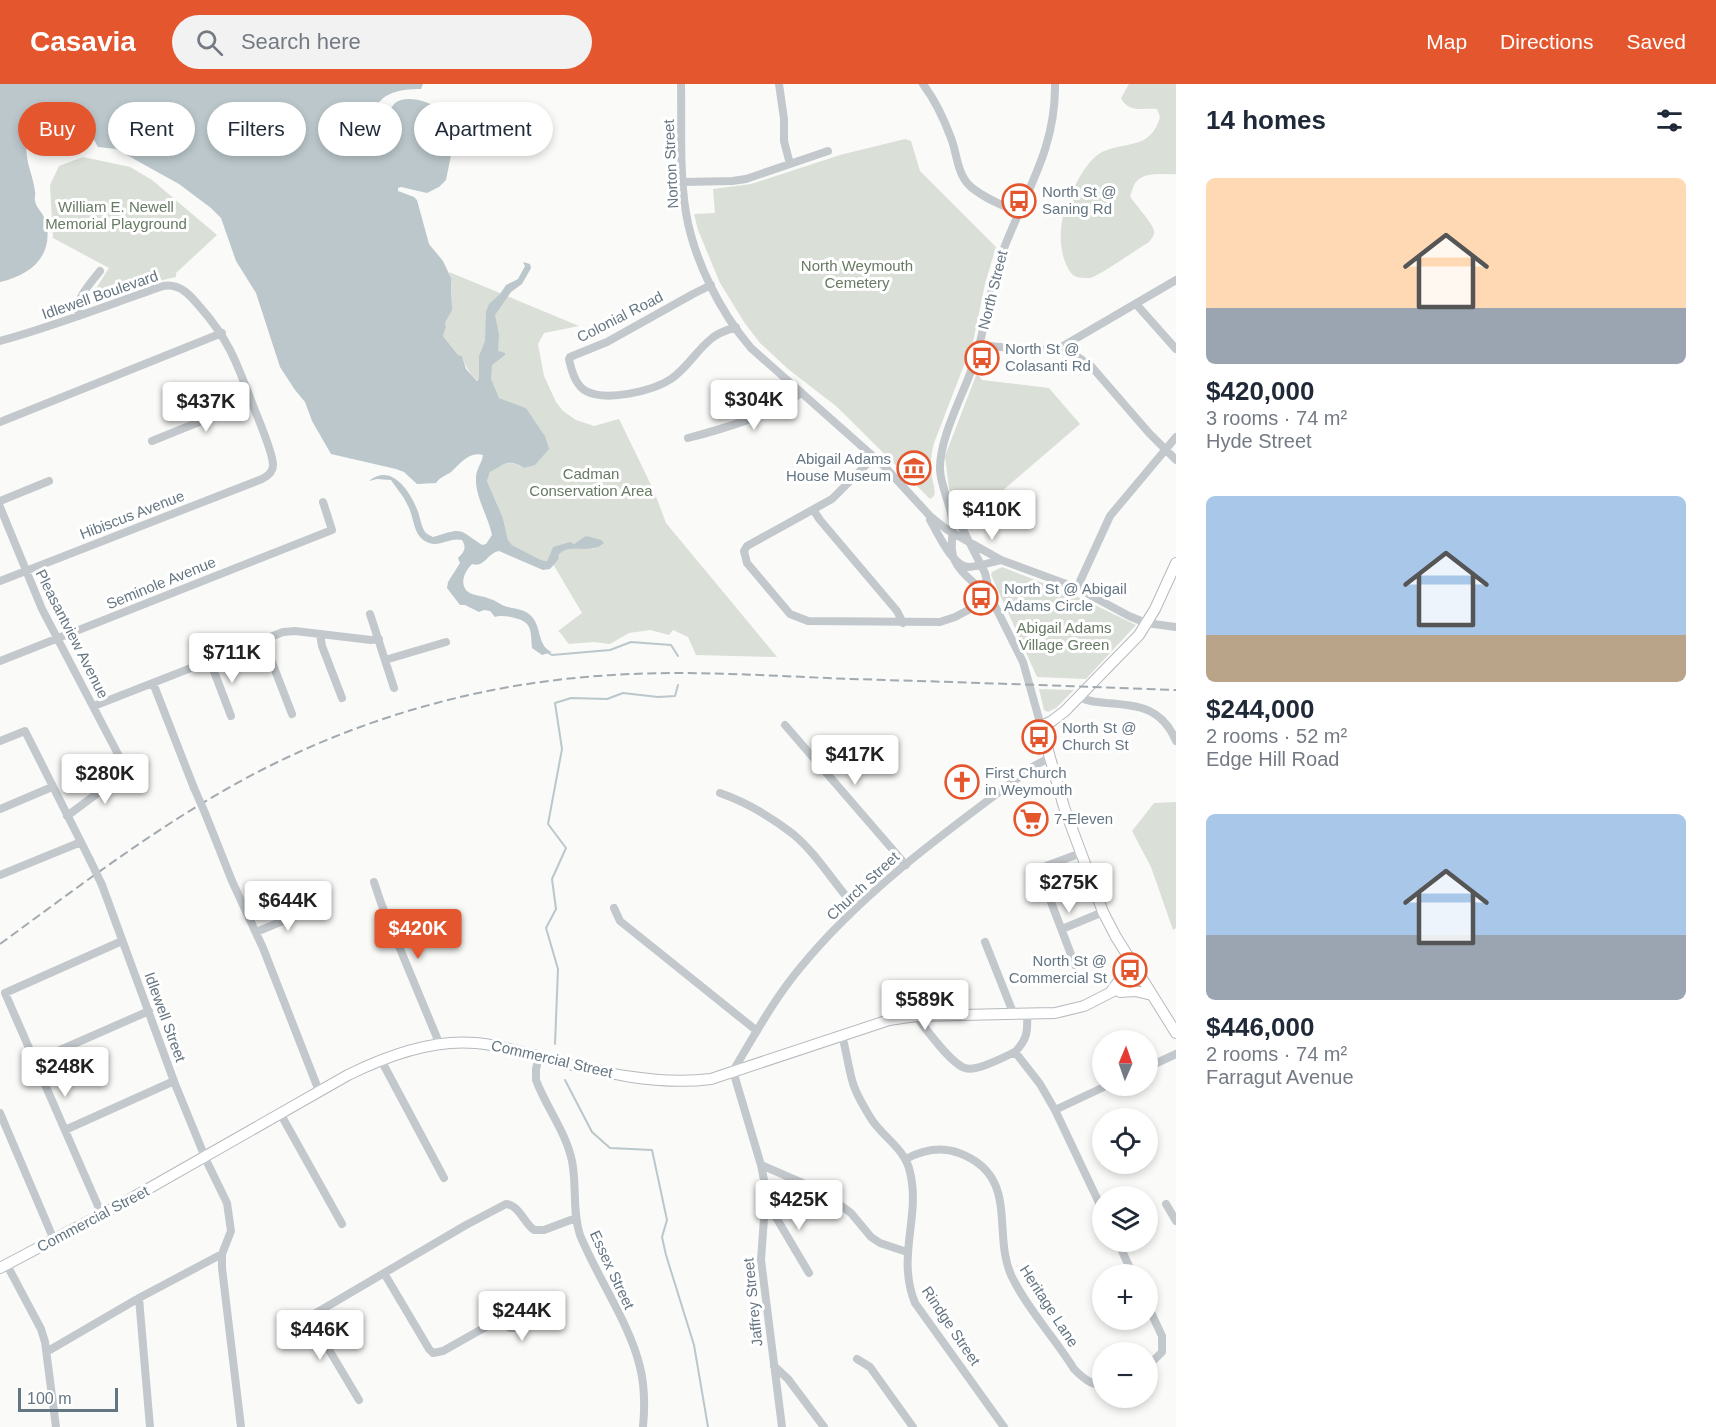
<!DOCTYPE html>
<html lang="en">
<head>
<meta charset="utf-8">
<style>
  body { margin:0; font-family:Arial,sans-serif; background:#f2f2f3; color:#1f2937; height:100vh; display:flex; flex-direction:column; font-size:22px; white-space:nowrap }
  * { box-sizing:border-box; margin:0 }
  p { font-size:20px; color:#747a83 }
  .icon { flex:none; width:33px; height:33px; fill:none; stroke:currentColor; stroke-width:2; stroke-linecap:round; stroke-linejoin:round }
  .map { position:relative; flex:1; overflow:hidden }
  .side { display:flex; flex-direction:column; background:#fff; width:540px }
  .side>* { flex:none }
  .top-card { position:absolute; left:18px; top:18px; width:570px; height:54px; display:flex; gap:12px }
  .needle { width:39px; rotate:2deg }
  .tools { position:absolute; left:1092px; top:946px; display:grid; gap:12px }
  .tools a { display:grid; place-items:center; width:66px; height:66px; border-radius:50%; background:#fff; box-shadow:0 3px 9px #0003; font-size:30px }
  .scale { position:absolute; left:18px; bottom:15px; width:100px; box-sizing:border-box; padding-left:6px; border:3px solid #657683; border-top:0; font-size:16px; line-height:21px; white-space:nowrap; color:#657683; -webkit-text-stroke:4px #fff; paint-order:stroke }
  .price { position:absolute; translate:-50% -51px; padding:0 14px; border-radius:6px; background:#fff; color:#222; font-size:20px; line-height:39px; filter:drop-shadow(0 2px 3px #0008) }
  .price::after { content:''; position:absolute; left:50%; top:36px; width:18px; height:14px; margin-left:-9px; background:inherit; clip-path:polygon(0 0,100% 0,50% 100%) }
  .price.current { background:#e4572e; color:#fff }
  ul { padding:0; list-style:none }
  li { display:grid; align-content:center; gap:12px; height:318px; padding:0 30px }
  li span { display:grid; place-items:center; height:186px; border-radius:9px; color:#555 }
  li>.icon { margin-inline-start:auto }
  span .icon { width:108px; height:108px; fill:#fffc; stroke-width:1 }
  li b { font-size:26px }
  h2 { display:flex; justify-content:space-between; align-items:center; height:72px; padding:0 30px; font-size:26px }
  .pill { padding:0 21px; border-radius:27px; background:#fff; box-shadow:0 3px 9px #0003; font-size:21px; line-height:54px }
  .pill.current { background:#e4572e; color:#fff }
  header { display:flex; align-items:center; gap:36px; box-sizing:border-box; height:84px; padding:0 30px; background:#e4572e; color:#fff }
  header strong { font-size:28px }
  nav { display:flex; gap:33px; margin-inline-start:auto; font-size:21px }
  .search { width:420px; height:54px; background:#f2f2f3; display:flex; align-items:center; gap:15px; box-sizing:border-box; padding:0 21px; border-radius:33px; color:#747a83; font-size:22px }
  main { display:flex; flex:1; min-height:0 }
  .map>svg:first-child { display:block }
  .green { fill:#dadfd7 }
  .water { fill:#bbc7cb }
  .lines { fill:none; stroke-linecap:round; stroke-linejoin:round }
  .stream { stroke:#bbc7cb; stroke-width:2 }
  .major-casing { stroke:#b5babe; stroke-width:12 }
  .minor { stroke:#c3c8cc; stroke-width:8 }
  .major { stroke:#fff; stroke-width:10 }
  .rail { stroke:#a2aab0; stroke-width:2; stroke-dasharray:9 4.5; stroke-linecap:butt }
  .minor-bridge { stroke:#c3c8cc; stroke-width:8 }
  .labels { text-anchor:middle; stroke-width:6; stroke-linejoin:round; paint-order:stroke }
  .street-label { font-size:15px; fill:#657683; stroke:#fff }
  .poi-label { font-size:15px; fill:#657683; stroke:#fff; text-anchor:start }
  .park-label { font-size:15px; fill:#687a64; stroke:#fff }
</style>
</head>
<body>
<header>
<strong>Casavia</strong>
<div class="search"><svg class="icon" aria-label="search" viewBox="0 0 24 24"><circle cx="10" cy="10" r="6"/><path d="M15 15l6 6"/></svg>Search here</div>
<nav><a>Map</a><a>Directions</a><a>Saved</a></nav>
</header>
<main>
<div class="map">
<svg width="1176" height="1343" viewBox="0 0 1176 1343">
  <rect width="100%" height="100%" fill="#fafaf8"/>
  <path class="green" d="M1129,0H1176V90C1165,91 1145,87 1136,98C1133,101 1132,108 1130,112C1135,121 1156,142 1154,149C1154,152 1151,155 1149,158C1137,165 1101,191 1090,194C1087,194 1080,194 1077,193C1069,190 1067,182 1064,175C1059,159 1060,141 1065,125C1071,108 1085,77 1102,68C1126,57 1151,66 1160,33L1157,25C1143,24 1128,29 1121,14Z
    M905,55L911,57L920,87L996,163L985,200L973,258L934,359C931,371 930,381 932,393C933,401 936,405 934,412L930,415L836,322L788,285L760,259L744,238L720,199L698,146L694,130L715,129L713,105L751,100L840,71Z
    M83,73L130,83L152,96L217,151L176,189V193L150,199L93,220V209L109,184L53,154L50,101L59,82Z
    M449,188L579,242L544,249L538,260L544,292L556,318L563,327L576,336L594,342L619,335L654,407L666,439L777,573L696,571L688,553L673,546L669,551L650,546L629,549L610,560L594,558L569,560C565,556 563,551 558,547L582,529L553,480L558,476V470C567,463 585,464 595,465L586,452L578,459L553,463L547,477L541,476L512,461L508,456L503,434L487,397L490,388C505,379 508,375 524,384L545,352L526,324L499,314C485,295 472,302 462,272L458,271L443,252L446,243L445,239C454,225 453,203 449,188Z
    M977,289L982,296L1049,304L1080,340L965,439L949,405L945,372Z
    M1002,483L1074,511L1136,541L1086,595L1037,593L991,491L992,488Z
    M1039,605L1074,606L1056,624L1048,628L1044,626Z
    M1176,718V844L1173,846L1151,783L1132,747L1154,719Z"/>
  <path class="water" d="M0,0H423L421,5C398,5 375,9 372,37L380,40C387,34 389,25 395,19C405,11 430,16 437,26V47L449,64L451,71L446,96L439,103L427,109L401,103L398,104V107L414,113L417,116L429,160L443,177L451,194L452,226L445,239L446,243L443,252L458,271L462,272L466,285L477,297L479,295V272L485,257L486,228L489,220L500,210L506,201L518,195L525,182L523,178L530,180L531,184L522,200L511,208L495,231L499,251L498,267L505,269V271L492,281L491,295L499,314L526,324L545,352L549,365L535,381L524,384C508,374 505,380 490,388L487,397L503,434L508,456L512,461L541,476L547,477L553,463L570,458L574,460L586,452L601,456L604,459C590,471 572,459 559,470L558,476L550,485L543,486L499,467C487,469 485,484 472,480C463,489 458,504 472,510C478,512 484,512 490,515C495,516 498,519 502,521C511,525 522,524 529,530C543,541 536,562 552,568L542,571L532,564C531,557 532,545 527,540C522,534 502,530 495,533L490,527L484,526L479,528L465,521H460L447,504L448,498L460,479L458,474C464,468 467,464 462,456C450,453 440,463 429,459C412,453 415,433 407,420C403,411 396,404 391,396L377,395L369,397C391,379 409,406 417,425C420,432 421,442 425,448C428,451 429,451 433,453C463,444 457,444 482,461L486,460L492,451C488,432 475,412 476,394C476,385 482,379 483,371C469,367 460,380 451,388C445,392 440,393 436,399L417,400L404,388L396,385L331,370L312,337L305,318L295,306L280,283L256,209L236,177L221,134L211,124L179,100L116,65L98,63L90,49L88,40L83,37C70,39 49,37 38,44C15,61 33,86 35,108C36,111 34,114 35,117C36,124 44,130 46,137C54,172 31,191 0,198Z"/>
  <g class="lines">
    <path class="stream" d="M545,567L552,571L610,566L631,558L671,561L678,572
      M555,960L558,885L546,844L556,825L552,795L566,764L548,740L562,665L555,619L571,614L607,615L623,609L658,613L675,612L678,601
      M565,996L592,1048L610,1064L652,1066L667,1136L662,1153L666,1171L694,1261L708,1343"/>
    <defs>
      <path id="major" d="M1176,479L1155,525L1139,551L1065,627L1052,637L1041,642L1064,723L1103,828L1116,853L1176,949
        M1112,906L1124,890L1127,871
        M1120,908L1135,907L1152,911
        M0,1184L125,1118L348,991C386,972 433,955 476,959C501,961 524,969 548,975C600,988 657,1002 711,995L889,936L916,932L1055,929L1084,922L1141,893"/>
    </defs>
    <use href="#major" class="major-casing"/>
    <path class="minor" d="M681,0C682,42 679,87 686,129C694,176 720,228 751,264L884,382L930,432L946,445L1001,476L1077,504L1129,532L1146,539L1176,543
      M779,0L784,35V57L790,80
      M923,0C935,16 944,35 951,54C957,69 957,90 970,102C983,114 1003,121 1019,129
      M683,98L732,97L746,95L828,67
      M711,201L693,210L607,258L570,273L569,275C571,285 576,302 586,307C606,318 653,307 671,295C687,284 696,267 711,255C717,249 727,246 736,243
      M1136,220L1176,265
      M79,232C74,215 90,200 100,187
      M0,257C55,242 108,221 163,202C180,199 190,211 200,223C231,258 238,283 254,324C259,337 273,369 273,381C273,388 268,392 262,395L0,497
      M979,261L1031,266L1058,265L1176,196
      M1058,265L1072,269L1091,282L1149,349L1176,376
      M0,338L222,249
      M688,354C715,347 783,328 801,308
      M152,357L251,317
      M874,373L832,415L747,462L744,467L747,479L790,530L808,537L940,538L955,533L991,514
      M0,417L49,397
      M0,423L42,525L120,674V688L114,697L67,732
      M814,427L820,436L897,527L903,539
      M954,428L985,489L991,514L1023,578L1041,642
      M930,436C938,449 952,482 968,483C979,483 991,478 1001,476
      M1077,504L1110,432L1176,353
      M991,514C978,501 953,486 952,466C951,455 954,445 952,434C949,417 941,402 940,386C939,352 966,306 976,273C987,236 991,196 1006,159C1028,104 1056,62 1055,0
      M370,530L394,604
      M320,550L322,562L342,614
      M263,555L292,630
      M385,576L446,558
      M0,577L332,446L323,418
      M210,577L231,632
      M153,599L194,704
      M1079,612C1087,618 1097,618 1106,619C1139,621 1162,624 1176,657
      M94,622L283,548L295,547L371,556L379,555
      M785,641L906,781
      M0,657L25,647L90,776
      M720,709C746,718 771,733 793,750C817,770 835,801 856,824
      M0,725L52,703
      M205,729L232,797L263,864L319,1007
      M0,791L81,758
      M374,798L381,819L440,961
      M102,801L175,1000L207,1078L227,1119L231,1147L222,1170V1184L241,1343
      M614,824L620,837L757,947
      M1062,845L1103,828
      M256,848L290,834L306,825
      M985,858L1014,931
      M1075,881L1040,789L1046,782L1081,769
      M916,932C926,945 951,980 965,984C976,988 1004,973 1015,968C1027,956 1028,947 1027,931
      M842,951C846,966 848,981 852,996C855,1009 863,1021 870,1033C881,1052 905,1064 910,1088C921,1133 896,1172 915,1219L1004,1343
      M1015,968L1040,1000L1055,1026L1102,1125
      M539,973L536,985V996C546,1023 566,1048 572,1077C577,1101 572,1127 580,1151C597,1193 630,1240 640,1283C645,1303 645,1322 643,1343
      M381,976L444,1094
      M35,977L149,927
      M1148,983L1176,970
      M1055,1026L1106,1002
      M0,1029L54,1156
      M280,1029L342,1140
      M65,1046L174,997
      M906,1075C923,1066 940,1062 959,1069C1021,1092 991,1150 1012,1193C1028,1226 1055,1254 1074,1285C1083,1294 1090,1300 1102,1302
      M761,1081L821,1107L851,1129L871,1153L880,1159L907,1168
      M1166,1120L1176,1137
      M766,1121L777,1135L809,1189
      M102,1131L5,909L122,857
      M1118,1158L1133,1191
      M7,1181L41,1245L45,1258L56,1343
      M384,1189L429,1265L433,1269L443,1267L498,1236L510,1244H522C530,1236 527,1226 515,1224L509,1226L498,1236
      M139,1214L150,1343
      M1148,1222L1162,1252V1268L1148,1282
      M48,1267L139,1214L222,1170
      M857,1275L870,1283L913,1343
      M774,1282L788,1295L824,1343
      M359,1316L313,1239L312,1234L316,1229L466,1141L506,1120C520,1122 523,1138 534,1146H544L576,1134
      M782,1343L761,1176L766,1106L761,1081L733,987C754,952 774,915 800,884C865,804 953,743 1034,682L1049,674"/>
    <use href="#major" class="major"/>
    <path class="rail" d="M0,860C96,790 190,717 299,668C398,623 505,597 613,591C692,586 772,592 851,595C959,598 1068,602 1176,606"/>
    <path class="minor-bridge" d="M194,704L205,729
      M90,776L102,801"/>
  </g>
  <defs>
    <symbol id="bus-ring" viewBox="-11 -11 22 22"><circle r="9.5" fill="#fff" stroke="#e4572e" stroke-width="1.5"/><path d="M-5-6H5V4H4V6H2V4H-2V6H-4V4H-5ZM-3.5-4V0h7V-4ZM-3.5 1.2v1.5H-2V1.2ZM2 1.2v1.5H3.5V1.2Z" fill="#e4572e"/></symbol>
    <symbol id="museum-ring" viewBox="-11 -11 22 22"><circle r="9.5" fill="#fff" stroke="#e4572e" stroke-width="1.5"/><path d="M0-6L6-3V-2H-6V-3ZM-5-1h2V3h-2ZM-1-1h2V3h-2ZM3-1h2V3H3ZM-6 4H6V6H-6Z" fill="#e4572e"/></symbol>
    <symbol id="church-ring" viewBox="-11 -11 22 22"><circle r="9.5" fill="#fff" stroke="#e4572e" stroke-width="1.5"/><path d="M-1.2-6h2.4v3.5h3.3v2.4h-3.3V6h-2.4V-.1h-3.3v-2.4h3.3Z" fill="#e4572e"/></symbol>
    <symbol id="supermarket-ring" viewBox="-11 -11 22 22"><circle r="9.5" fill="#fff" stroke="#e4572e" stroke-width="1.5"/><path d="M-6-5.5h2.5l.6 2H6L4.5 2H-2.5L-4.4-4H-6ZM-1.5 3.2a1.3 1.3 0 1 0 .1 0ZM3 3.2a1.3 1.3 0 1 0 .1 0Z" fill="#e4572e"/></symbol>
  </defs>
  <g fill-rule="evenodd">
    <use href="#bus-ring" x="1000" y="98" width="38" height="38"/>
    <use href="#bus-ring" x="963" y="255" width="38" height="38"/>
    <use href="#museum-ring" x="895" y="365" width="38" height="38"/>
    <use href="#bus-ring" x="962" y="495" width="38" height="38"/>
    <use href="#bus-ring" x="1020" y="634" width="38" height="38"/>
    <use href="#church-ring" x="943" y="679" width="38" height="38"/>
    <use href="#supermarket-ring" x="1012" y="716" width="38" height="38"/>
    <use href="#bus-ring" x="1111" y="867" width="38" height="38"/>
  </g>
  <g class="labels">
    <g class="street-label">
      <text transform="translate(671 80) rotate(-93)" y="5">Norton Street</text>
      <text transform="translate(993 206) rotate(-76)" y="5">North Street</text>
      <text transform="translate(100 211) rotate(-19)" y="5">Idlewell Boulevard</text>
      <text transform="translate(620 233) rotate(-27)" y="5">Colonial Road</text>
      <text transform="translate(132 431) rotate(-21)" y="5">Hibiscus Avenue</text>
      <text transform="translate(161 499) rotate(-22)" y="5">Seminole Avenue</text>
      <text transform="translate(72 550) rotate(63)" y="5">Pleasantview Avenue</text>
      <text transform="translate(863 802) rotate(-43)" y="5">Church Street</text>
      <text transform="translate(165 933) rotate(70)" y="5">Idlewell Street</text>
      <text transform="translate(552 975) rotate(13)" y="5">Commercial Street</text>
      <text transform="translate(93 1135) rotate(-28)" y="5">Commercial Street</text>
      <text transform="translate(612 1186) rotate(65)" y="5">Essex Street</text>
      <text transform="translate(753 1218) rotate(-96)" y="5">Jaffrey Street</text>
      <text transform="translate(1049 1222) rotate(57)" y="5">Heritage Lane</text>
      <text transform="translate(951 1242) rotate(56)" y="5">Rindge Street</text>
    </g>
    <g class="poi-label">
      <text x="1042" y="113">North St @<tspan x="1042" dy="17">Saning Rd</tspan></text>
      <text x="1005" y="270">North St @<tspan x="1005" dy="17">Colasanti Rd</tspan></text>
      <text x="891" y="380" text-anchor="end">Abigail Adams<tspan x="891" dy="17">House Museum</tspan></text>
      <text x="1004" y="510">North St @ Abigail<tspan x="1004" dy="17">Adams Circle</tspan></text>
      <text x="1062" y="649">North St @<tspan x="1062" dy="17">Church St</tspan></text>
      <text x="985" y="694">First Church<tspan x="985" dy="17">in Weymouth</tspan></text>
      <text x="1054" y="740">7-Eleven</text>
      <text x="1107" y="882" text-anchor="end">North St @<tspan x="1107" dy="17">Commercial St</tspan></text>
    </g>
    <g class="park-label">
      <text x="116" y="128">William E. Newell<tspan x="116" dy="17">Memorial Playground</tspan></text>
      <text x="857" y="187">North Weymouth<tspan x="857" dy="17">Cemetery</tspan></text>
      <text x="591" y="395">Cadman<tspan x="591" dy="17">Conservation Area</tspan></text>
      <text x="1064" y="549">Abigail Adams<tspan x="1064" dy="17">Village Green</tspan></text>
    </g>
  </g>
</svg>
<div class="tools">
<a><svg class="needle" viewBox="-14 -14 28 28"><path d="M0-13l5 13h-10z" fill="#e53935"/><path d="M0 13l5-13h-10z" fill="#747a83"/></svg></a>
<a><svg class="icon" aria-label="locate" viewBox="0 0 24 24"><circle cx="12" cy="12" r="6"/><path d="M12 2v4M12 18v4M2 12h4M18 12h4"/></svg></a>
<a><svg class="icon" aria-label="layers" viewBox="0 0 24 24"><path d="M12 4l9 5-9 5-9-5zM3 14l9 5 9-5"/></svg></a>
<a>+</a>
<a>−</a>
</div>
<div class="scale">100 m</div>
<b class="price" style="left:754px;top:347px">$304K</b>
<b class="price" style="left:206px;top:349px">$437K</b>
<b class="price" style="left:992px;top:457px">$410K</b>
<b class="price" style="left:232px;top:600px">$711K</b>
<b class="price" style="left:855px;top:702px">$417K</b>
<b class="price" style="left:105px;top:721px">$280K</b>
<b class="price" style="left:1069px;top:830px">$275K</b>
<b class="price" style="left:288px;top:848px">$644K</b>
<b class="price current" style="left:418px;top:876px">$420K</b>
<b class="price" style="left:925px;top:947px">$589K</b>
<b class="price" style="left:65px;top:1014px">$248K</b>
<b class="price" style="left:799px;top:1147px">$425K</b>
<b class="price" style="left:522px;top:1258px">$244K</b>
<b class="price" style="left:320px;top:1277px">$446K</b>
<div class="top-card">
<a class="pill current">Buy</a>
<a class="pill">Rent</a>
<a class="pill">Filters</a>
<a class="pill">New</a>
<a class="pill">Apartment</a>
</div>
</div>
<section class="side">
<h2>14 homes<svg class="icon" aria-label="filters" viewBox="0 0 24 24"><path d="M4 7h16M4 17h16"/><circle cx="9" cy="7" r="2"/><circle cx="15" cy="17" r="2"/></svg></h2>
<ul>
<li><span style="background:linear-gradient(#ffd9b3 70%,#9aa5b1 0)"><svg class="icon" aria-label="home" viewBox="0 0 24 24"><path d="M3 11l9-7 9 7M6 9v11h12V9"/></svg></span><div><b>$420,000</b><p>3 rooms · 74 m²</p><p>Hyde Street</p></div></li>
<li><span style="background:linear-gradient(#a9c7e8 75%,#b9a48a 0)"><svg class="icon" aria-label="home" viewBox="0 0 24 24"><path d="M3 11l9-7 9 7M6 9v11h12V9"/></svg></span><div><b>$244,000</b><p>2 rooms · 52 m²</p><p>Edge Hill Road</p></div></li>
<li><span style="background:linear-gradient(#a9c7e8 65%,#9aa5b1 0)"><svg class="icon" aria-label="home" viewBox="0 0 24 24"><path d="M3 11l9-7 9 7M6 9v11h12V9"/></svg></span><div><b>$446,000</b><p>2 rooms · 74 m²</p><p>Farragut Avenue</p></div></li>
</ul>
</section>
</main>
</body>
</html>
